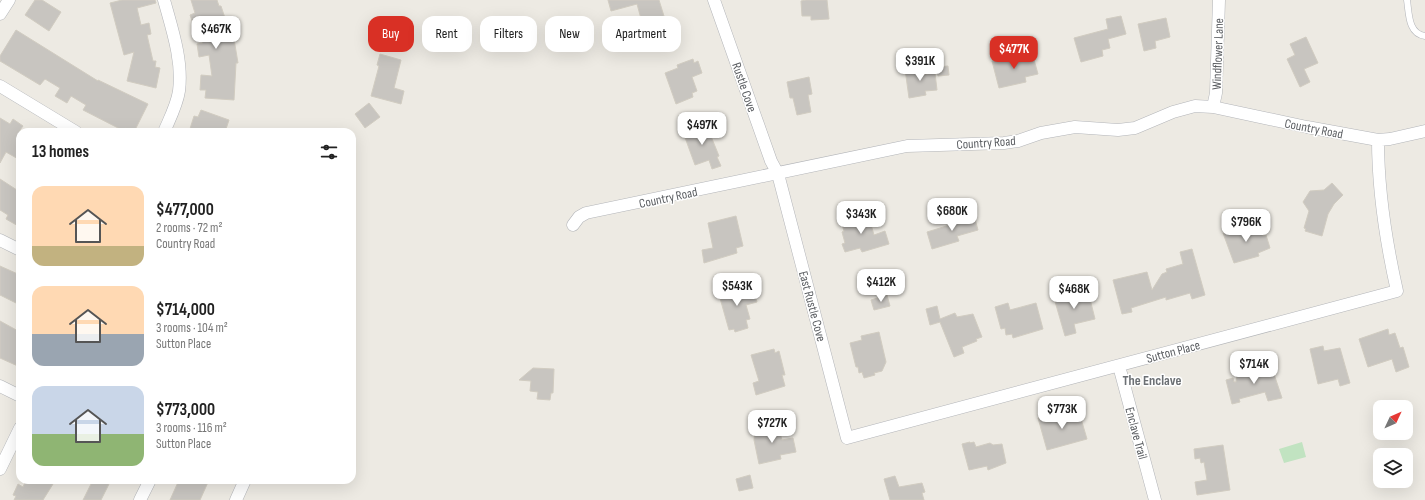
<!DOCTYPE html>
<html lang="en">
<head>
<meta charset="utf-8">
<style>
  body { margin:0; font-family:"Sofia Sans Condensed",sans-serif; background:#f2f2f2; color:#222; height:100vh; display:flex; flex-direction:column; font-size:15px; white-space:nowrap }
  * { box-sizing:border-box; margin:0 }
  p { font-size:13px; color:#767676 }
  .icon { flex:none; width:22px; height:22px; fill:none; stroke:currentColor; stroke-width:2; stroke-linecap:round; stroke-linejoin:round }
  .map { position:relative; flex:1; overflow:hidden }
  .drawer { position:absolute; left:16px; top:128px; width:340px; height:356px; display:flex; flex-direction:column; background:#fff; border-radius:12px; box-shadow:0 4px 16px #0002 }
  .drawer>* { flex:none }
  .banner { position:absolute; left:368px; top:16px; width:380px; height:36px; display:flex; gap:8px }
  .needle { width:26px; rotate:46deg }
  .controls { position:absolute; left:1373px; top:400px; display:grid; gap:8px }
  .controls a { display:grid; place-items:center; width:40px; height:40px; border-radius:8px; background:#fff; box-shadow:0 4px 16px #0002; font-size:20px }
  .price { position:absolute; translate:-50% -34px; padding:0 9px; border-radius:8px; background:#fff; color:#222; font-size:13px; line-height:26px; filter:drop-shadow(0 1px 2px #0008) }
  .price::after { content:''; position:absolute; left:50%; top:24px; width:12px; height:9px; margin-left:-6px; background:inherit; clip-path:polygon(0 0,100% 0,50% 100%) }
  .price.selected { background:#d93025; color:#fff }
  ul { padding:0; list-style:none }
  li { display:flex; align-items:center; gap:12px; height:100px; padding:0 16px }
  li span { display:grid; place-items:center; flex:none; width:112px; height:80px; border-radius:12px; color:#555 }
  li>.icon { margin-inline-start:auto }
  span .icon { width:48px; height:48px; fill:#fffc; stroke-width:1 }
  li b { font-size:17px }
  h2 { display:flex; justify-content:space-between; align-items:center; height:48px; padding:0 16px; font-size:17px }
  .tag { padding:0 14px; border-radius:12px; background:#fff; box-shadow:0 4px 16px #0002; font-size:14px; line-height:36px }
  .tag.selected { background:#d93025; color:#fff }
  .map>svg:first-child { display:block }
  .green { fill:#c1e3c1 }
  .building { fill:#c8c5c0; stroke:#d1ccc1 }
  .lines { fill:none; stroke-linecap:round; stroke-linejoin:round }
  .lane-casing { stroke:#b3b5b9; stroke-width:7 }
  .street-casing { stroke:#b3b5b9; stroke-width:13 }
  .lane { stroke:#fff; stroke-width:6 }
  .street { stroke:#fff; stroke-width:12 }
  .labels { text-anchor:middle; stroke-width:3; stroke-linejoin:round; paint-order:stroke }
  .street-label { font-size:13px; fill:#5b5e62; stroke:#fff }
  .neighbourhood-label { font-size:14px; font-weight:bold; fill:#6c7074; stroke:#fff }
</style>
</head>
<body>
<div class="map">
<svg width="1425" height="500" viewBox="0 0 1425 500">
  <rect width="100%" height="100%" fill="#edeae3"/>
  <path class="green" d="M1302,442L1306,457L1284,463L1279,449Z"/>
  <path class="building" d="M35,0H42L61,12L49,31L25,15Z
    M122,0H155L156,3L137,8L141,25L149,23L151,34L147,35L153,61H156L155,67L160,68L156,88L127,81L134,52L124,55L110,3Z
    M191,0H217L219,6H221L232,39H234L238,63H236L234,100L205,98L206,90H200L201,75L212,76L209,55L199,57L197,44L203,43L197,25L194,26L190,15L195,13Z
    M608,0H659L668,29L649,34L646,26H643L637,4L611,11Z
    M806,0H827L829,19L811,20V16H802L801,1Z
    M1121,16L1126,34L1108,39L1110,48L1102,50L1103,56L1081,62L1074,38L1108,29L1106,19Z
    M1166,18L1170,37L1155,41L1156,48L1144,51L1138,24Z
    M16,30L98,81V80L148,104L134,132L125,128L124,131L83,110L86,105L71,96L67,103L55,96L60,88L45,79L40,85L0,61V56Z
    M1306,37L1318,63L1304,69L1310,82L1300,87L1287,59L1295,55L1290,44Z
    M380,54L401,60L394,88L404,91L401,104L371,96L379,66L377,65Z
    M1020,54L1021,59L1033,56L1038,74L1025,77L1026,82L999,88L992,61Z
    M693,59L694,63L698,61L702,73L692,77L697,91L692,93L693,97L676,104L665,73L678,68L677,65Z
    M948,66L949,75L938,76L937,67Z
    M920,67L921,75L935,73L937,90L925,91L926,95L909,98L905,69Z
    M809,77L812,94L808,95L811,112L797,115L793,98H790L787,82Z
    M369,103L380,117L365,128L355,114Z
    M201,110L229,120L225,132H189L194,116L198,117Z
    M0,118L10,124L13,119L23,126L20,130V160L6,152L0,163Z
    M706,124L719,156L717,157L721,166L712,169L709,160L695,165L683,132Z
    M0,179L20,192V227L6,219L8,215L0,210Z
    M1332,183L1343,195L1334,204L1328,214L1322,236L1305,231L1306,229L1304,228L1309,211L1303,202L1310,191L1324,190Z
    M865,214L867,222L870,221L874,235L885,231L889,244L862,252L860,248L845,252L842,244L845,243L842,232L844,231L841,221Z
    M974,215L978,230L957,236L959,241L932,249L927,232L963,221L962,218Z
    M736,216L743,246L736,248L737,253L704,263L702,250L713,248L708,223Z
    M1253,224L1261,228L1263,236L1266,235L1270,248L1258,253L1259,256L1234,263L1223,233Z
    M1192,249L1205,295L1192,299L1190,293L1166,300V297L1131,308L1132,312L1122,314L1113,280L1147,272L1152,290L1162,274L1167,272L1166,269L1183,264L1180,252Z
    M0,266L20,275V305L0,295Z
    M735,286L737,293L753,288L757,302L746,305L750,319L746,320L748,328L735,332L734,329L729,330L718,291Z
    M1082,287L1086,300L1090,299L1095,319L1074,324L1076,333L1065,336L1054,298L1074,293L1076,288Z
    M887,295L890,306L874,310L871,300Z
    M1008,303L1010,310L1036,303L1043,329L1013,338L1012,334L1006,335L1005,328L1001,329L995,307Z
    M937,306L940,319L955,313L957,317L973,314L982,337L976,339L977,341L962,347L964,353L954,357L940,322L930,325L926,309Z
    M0,321L20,332V367L0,358Z
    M1388,329L1389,335L1395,333L1400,348L1403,347L1409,367L1396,372L1392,359L1368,367L1359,339Z
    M879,332L886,362L882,371L874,373L875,375L864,378L862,372L859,373L858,367H856L850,343L862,340L861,336Z
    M1323,346L1324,351L1340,348L1350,383L1340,386L1338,379L1318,384L1310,349Z
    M774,349L775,353L779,351L785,375H782L785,386L756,395L753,383L759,381L751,355Z
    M1271,365L1282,398L1268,401L1265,392L1239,399L1240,402L1232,404L1226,380L1233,378L1234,382H1236L1237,375Z
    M533,368L554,369L553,393H551L550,400L537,399L538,392L530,391L531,381L519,380Z
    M1060,412L1062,417L1079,412L1087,439L1047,450L1038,418Z
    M775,424L776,427L778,426L782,440L793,438L796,452L780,455L781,459L759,464L754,440L755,429Z
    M970,442V443L974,442L976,447L990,443L993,445L1002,444L1006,463L988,470L987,466L969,470L962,444Z
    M1223,445L1230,490L1197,495L1195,482L1207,480L1204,462L1201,463L1200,458L1195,459L1194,449Z
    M750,475L753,488L739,491L736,479Z
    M895,476L899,487L922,483L925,492L922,493L924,500H890L884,479Z
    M26,480H51L50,482L53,484L43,500H14L16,496L13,495L18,484L23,487Z
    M93,480H111L101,500H83Z
    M179,480H209L200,500H170Z"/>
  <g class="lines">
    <defs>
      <path id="lane" d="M1407,0C1409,13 1408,34 1425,36"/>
      <path id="street" d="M714,0L771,161L778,174L847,438L1397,291C1386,242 1378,190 1378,140
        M0,14L9,0
        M0,86L76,132
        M1213,107L1216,93L1219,0
        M164,132C169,120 177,105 179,91C183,61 172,29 164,0
        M573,225L579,217L586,213L907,146L1004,143L1018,141L1041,133L1075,127L1118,130L1135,128L1173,112L1195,106L1213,107L1307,127L1378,140L1390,139L1425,131
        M0,240L20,250
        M1119,366L1155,500
        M0,386L20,396
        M0,469L20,428
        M140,500L150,480
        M236,500L245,480"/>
    </defs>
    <use href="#lane" class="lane-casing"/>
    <use href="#street" class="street-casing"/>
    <use href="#lane" class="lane"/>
    <use href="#street" class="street"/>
  </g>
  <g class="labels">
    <g class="street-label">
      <text transform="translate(1217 54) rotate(-88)" y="5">Windflower Lane</text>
      <text transform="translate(745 87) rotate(71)" y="5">Rustle Cove</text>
      <text transform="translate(1314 128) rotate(11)" y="5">Country Road</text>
      <text transform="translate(986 142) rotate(-4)" y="5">Country Road</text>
      <text transform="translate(668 197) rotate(-12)" y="5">Country Road</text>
      <text transform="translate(813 306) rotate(75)" y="5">East Rustle Cove</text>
      <text transform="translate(1173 351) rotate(-15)" y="5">Sutton Place</text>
      <text transform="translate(1137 433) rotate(75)" y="5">Enclave Trail</text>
    </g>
    <g class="neighbourhood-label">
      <text x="1152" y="385">The Enclave</text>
    </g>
  </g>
</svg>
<div class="controls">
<a><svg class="needle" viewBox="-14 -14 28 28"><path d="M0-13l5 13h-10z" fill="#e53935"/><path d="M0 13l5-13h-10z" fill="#767676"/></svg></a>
<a><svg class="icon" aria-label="layers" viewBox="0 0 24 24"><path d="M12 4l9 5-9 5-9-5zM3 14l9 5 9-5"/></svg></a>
</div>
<b class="price" style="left:216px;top:50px">$467K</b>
<b class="price selected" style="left:1014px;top:70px">$477K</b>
<b class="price" style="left:920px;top:82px">$391K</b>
<b class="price" style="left:702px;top:146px">$497K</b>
<b class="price" style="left:952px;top:232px">$680K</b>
<b class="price" style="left:861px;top:235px">$343K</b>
<b class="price" style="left:1246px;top:243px">$796K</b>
<b class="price" style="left:881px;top:303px">$412K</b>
<b class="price" style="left:737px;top:307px">$543K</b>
<b class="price" style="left:1074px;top:310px">$468K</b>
<b class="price" style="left:1254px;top:385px">$714K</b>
<b class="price" style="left:1062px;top:430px">$773K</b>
<b class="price" style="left:772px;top:444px">$727K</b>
<div class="banner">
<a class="tag selected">Buy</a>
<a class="tag">Rent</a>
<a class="tag">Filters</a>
<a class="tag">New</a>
<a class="tag">Apartment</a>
</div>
<section class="drawer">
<h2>13 homes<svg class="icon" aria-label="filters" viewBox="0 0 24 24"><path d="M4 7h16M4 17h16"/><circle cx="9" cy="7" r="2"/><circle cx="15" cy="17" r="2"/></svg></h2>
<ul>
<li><span style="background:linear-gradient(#ffd9b3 75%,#c2b280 0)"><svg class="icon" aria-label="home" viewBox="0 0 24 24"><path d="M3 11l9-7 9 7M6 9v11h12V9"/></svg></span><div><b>$477,000</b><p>2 rooms · 72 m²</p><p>Country Road</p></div></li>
<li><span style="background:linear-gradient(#ffd9b3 60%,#9aa5b1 0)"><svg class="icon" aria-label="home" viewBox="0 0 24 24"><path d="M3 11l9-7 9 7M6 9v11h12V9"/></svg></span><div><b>$714,000</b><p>3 rooms · 104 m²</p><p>Sutton Place</p></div></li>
<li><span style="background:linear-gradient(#c9d6e8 60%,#8fb573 0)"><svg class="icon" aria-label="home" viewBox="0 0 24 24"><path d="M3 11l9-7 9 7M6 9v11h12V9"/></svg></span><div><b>$773,000</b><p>3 rooms · 116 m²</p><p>Sutton Place</p></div></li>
</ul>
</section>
</div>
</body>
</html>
